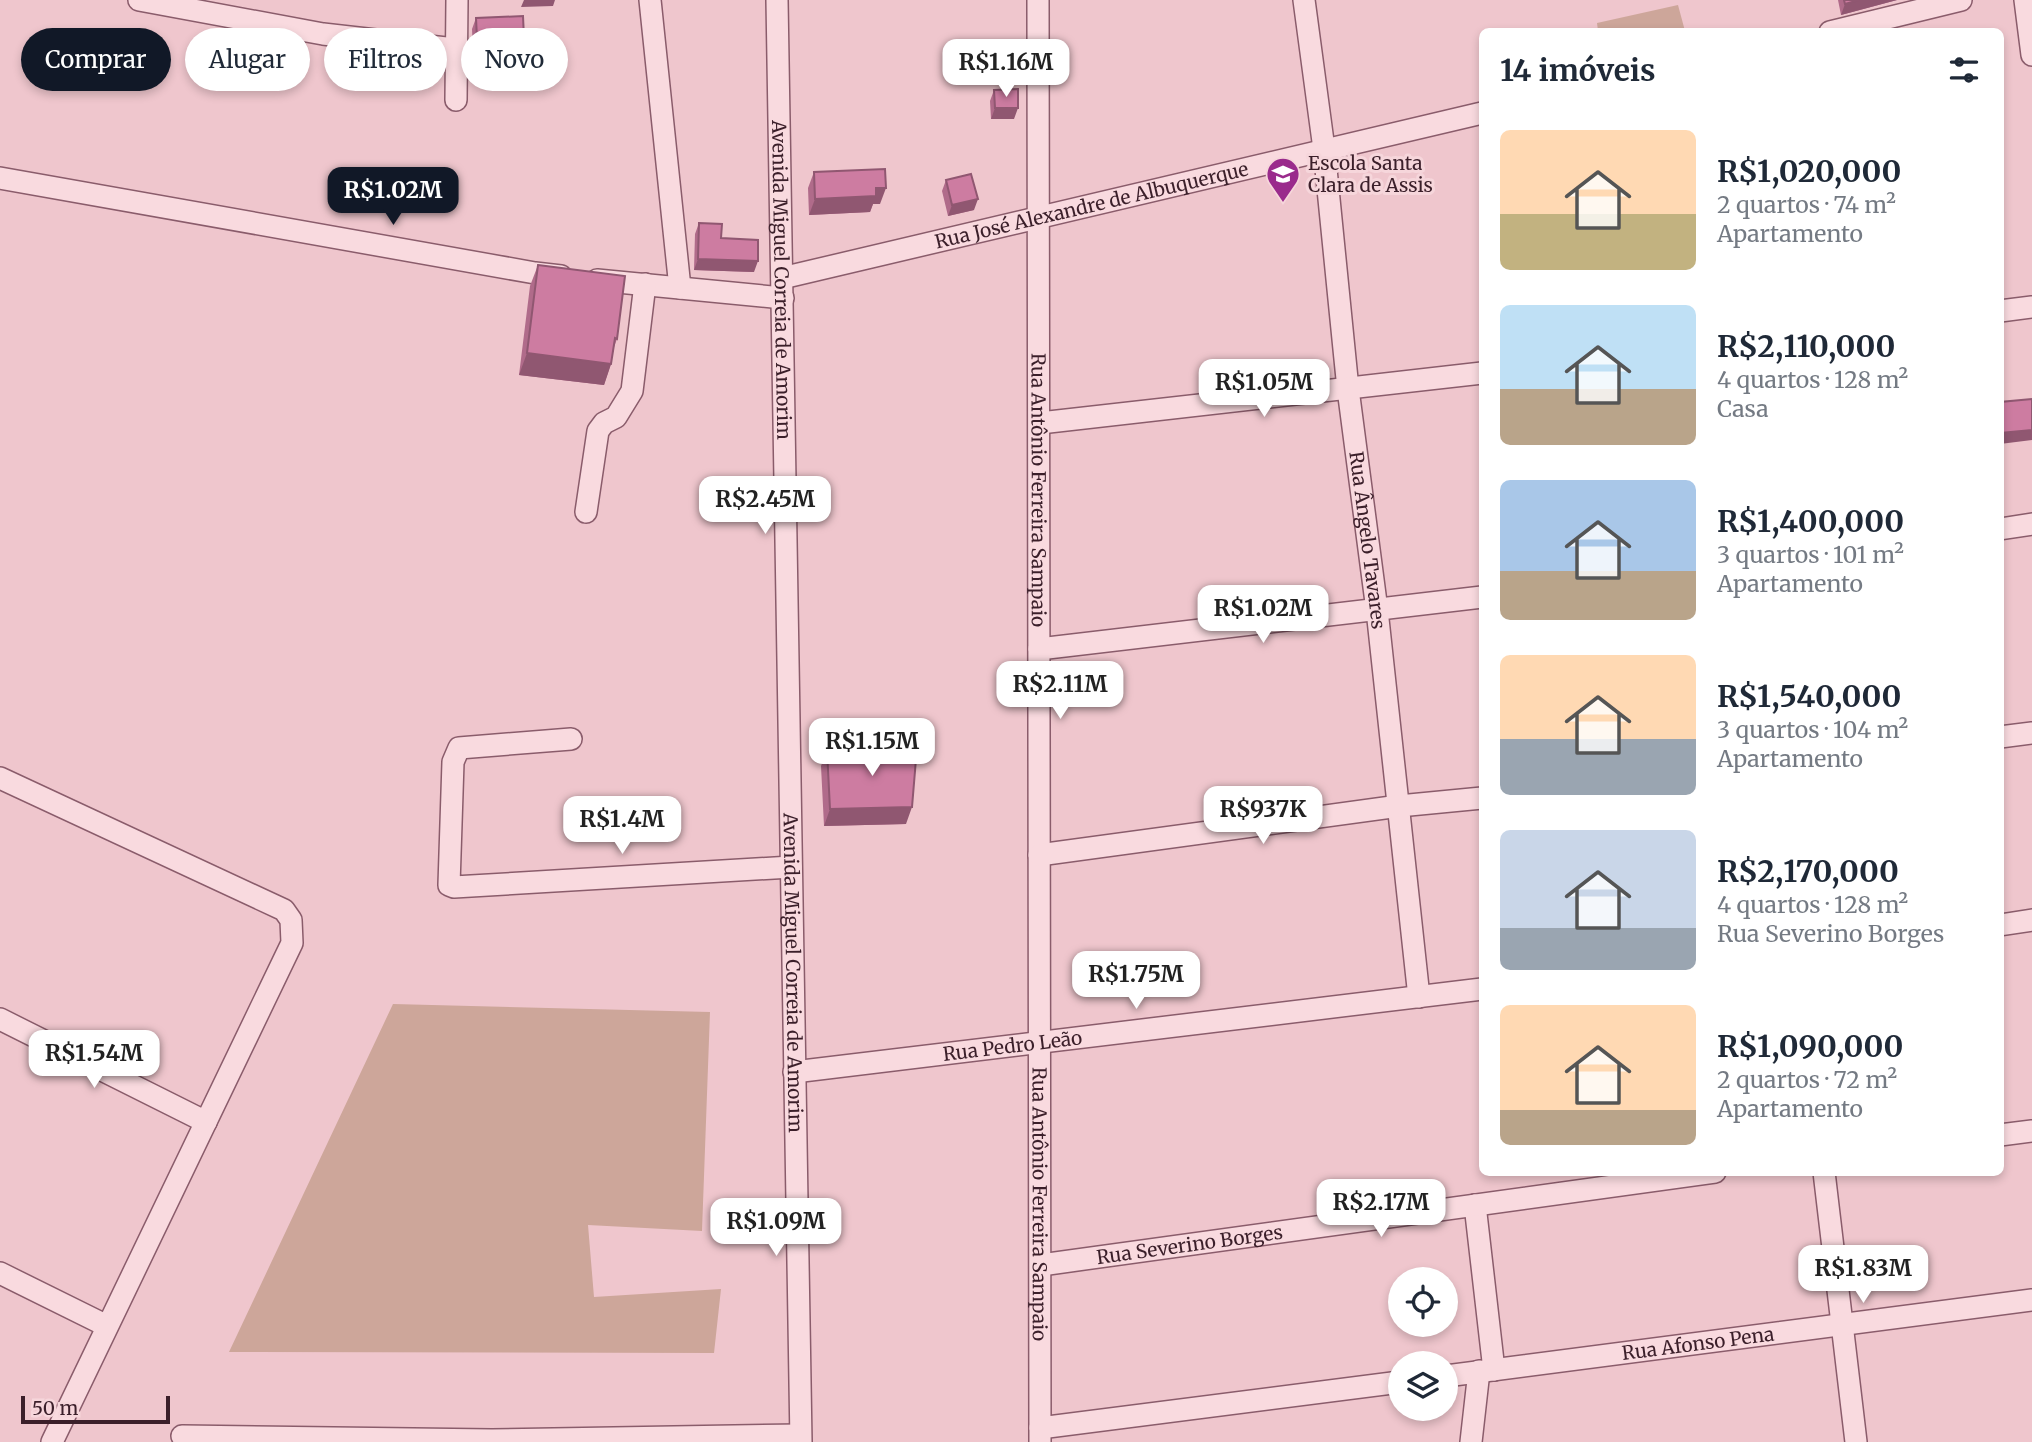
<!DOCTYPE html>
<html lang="pt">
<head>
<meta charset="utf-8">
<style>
  body { margin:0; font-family:Merriweather,serif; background:#f2f2f3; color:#1f2937; height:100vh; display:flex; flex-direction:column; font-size:26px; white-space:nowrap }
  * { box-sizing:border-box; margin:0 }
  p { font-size:23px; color:#747a83 }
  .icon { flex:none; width:38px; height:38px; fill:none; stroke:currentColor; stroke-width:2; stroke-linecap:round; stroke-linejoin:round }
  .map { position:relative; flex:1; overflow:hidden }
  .panel { position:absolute; left:1479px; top:28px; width:525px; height:1148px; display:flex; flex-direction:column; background:#fff; border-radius:10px; box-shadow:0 4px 10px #0003 }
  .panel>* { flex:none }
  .guide { position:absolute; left:21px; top:28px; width:665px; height:63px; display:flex; gap:14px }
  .tools { position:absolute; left:1388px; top:1267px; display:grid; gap:14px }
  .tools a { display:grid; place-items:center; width:70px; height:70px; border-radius:50%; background:#fff; box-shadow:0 4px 10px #0003; font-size:35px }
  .scale { position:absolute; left:21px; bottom:18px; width:149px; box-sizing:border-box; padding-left:7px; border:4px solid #3b1f2a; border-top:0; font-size:19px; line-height:24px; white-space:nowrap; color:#3b1f2a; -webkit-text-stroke:5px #f6d6db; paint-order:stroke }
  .price { position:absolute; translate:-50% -60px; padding:0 16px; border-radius:14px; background:#fff; color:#222; font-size:23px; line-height:46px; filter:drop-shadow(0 2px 4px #0008) }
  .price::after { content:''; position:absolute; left:50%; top:42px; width:21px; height:16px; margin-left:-10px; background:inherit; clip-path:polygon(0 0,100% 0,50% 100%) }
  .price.on { background:#111827; color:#fff }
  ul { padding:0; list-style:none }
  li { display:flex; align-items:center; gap:21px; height:175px; padding:0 21px }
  li span { display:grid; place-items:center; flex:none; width:196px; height:140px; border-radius:10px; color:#555 }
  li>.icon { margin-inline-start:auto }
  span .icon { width:84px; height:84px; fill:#fffc; stroke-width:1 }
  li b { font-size:30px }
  h2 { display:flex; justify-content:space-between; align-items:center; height:84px; padding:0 21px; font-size:30px }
  .pill { padding:0 24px; border-radius:32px; background:#fff; box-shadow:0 4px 10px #0003; font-size:24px; line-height:63px }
  .pill.on { background:#111827; color:#fff }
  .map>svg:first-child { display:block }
  .green { fill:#cda69a }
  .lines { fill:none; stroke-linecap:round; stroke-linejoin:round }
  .minor-casing { stroke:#8a5c6b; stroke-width:24 }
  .minor { stroke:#f9dadf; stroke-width:21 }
  .wall { fill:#b06b8a }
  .shaded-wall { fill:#905771 }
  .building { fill:#cd7ca1; stroke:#905771; stroke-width:2 }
  .labels { text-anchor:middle; stroke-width:6; stroke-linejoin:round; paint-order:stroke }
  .poi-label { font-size:19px; fill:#3b1f2a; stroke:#f6d6db; text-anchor:start }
  .street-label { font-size:19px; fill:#3b1f2a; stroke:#f6d6db }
</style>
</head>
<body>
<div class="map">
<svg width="2032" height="1442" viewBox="0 0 2032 1442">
  <rect width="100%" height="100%" fill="#efc6cd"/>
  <path class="green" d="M1678,5L1685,31H1598L1597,23Z
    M393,1004L710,1012L702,1231L588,1225L594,1297L721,1289L714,1353L229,1352Z"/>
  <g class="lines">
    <defs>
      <g id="minor">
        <path d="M139,0L323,34L455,49"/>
        <path d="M650,0L680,288"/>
        <path id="s1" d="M777,0L801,1442"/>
        <path id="s2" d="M1038,0L1040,1442"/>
        <path id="s3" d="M1304,0L1324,149L1348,389L1377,610L1419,997"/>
        <path d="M2025,0L2032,55"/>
        <path d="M1830,32L1961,0"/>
        <path d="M456,100L457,0"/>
        <path d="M0,178L535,273L561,276"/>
        <path id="s4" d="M782,278L1482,113"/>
        <path d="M597,280L783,298"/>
        <path d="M2000,311L2032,307"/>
        <path d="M1040,423L1482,373"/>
        <path d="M586,512L598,431L604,423L616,417L632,391L645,284"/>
        <path d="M2000,529L2032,524"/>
        <path d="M1039,649L1482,597"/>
        <path d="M2000,737L2032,733"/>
        <path d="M571,739L459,748L453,762L449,885L454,887L791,867"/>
        <path d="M0,778L284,910L291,920L292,943L52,1442"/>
        <path d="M1039,855L1399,806L1482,798"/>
        <path d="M2000,925L2032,920"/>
        <path d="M0,1019L206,1122"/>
        <path id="s5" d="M794,1072L1482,989"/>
        <path d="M2000,1135L2032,1131"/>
        <path d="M1824,1172L1856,1442"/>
        <path d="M1475,1205L1494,1370"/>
        <path id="s6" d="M1041,1265L1715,1172"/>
        <path d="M0,1273L107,1326"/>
        <path id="s7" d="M1446,1376L2032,1300"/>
        <path d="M1040,1428L1400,1382"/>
        <path d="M182,1436L492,1440L800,1435"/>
        <path d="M1471,1442L1479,1371"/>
      </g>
    </defs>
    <use href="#minor" class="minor-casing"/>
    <use href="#minor" class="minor"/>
  </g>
  <path class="wall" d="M1838,0H1897L1841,15Z
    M476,18L520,49L473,50L472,29Z
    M994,90L1014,119H991L990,101Z
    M814,172L880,204H873L870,212L809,215L808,188Z
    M946,180L974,210L948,216L942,191Z
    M699,223L721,238L754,272L694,270L695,234Z
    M538,265L617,339L614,347L611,364L604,385L519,375L530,286Z
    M827,750L906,824L824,826L821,766Z"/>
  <path class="shaded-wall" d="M524,0H555L553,6L521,7Z
    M1859,0H1897L1841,15L1845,4Z
    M524,38L520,49L473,50L477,39Z
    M995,108H1018L1014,119H991Z
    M876,188H886L880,204H873L870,212L809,215L815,199Z
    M978,199L974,210L948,216L952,205Z
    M698,259L758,261L754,272L694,270Z
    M527,353L611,364L604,385L519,375Z
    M2032,430V440L2000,444V433Z
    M912,807L906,824L824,826L830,809Z"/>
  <path class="building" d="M1844,0H1859L1845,4Z
    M523,16L524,38L477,39L476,18Z
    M1018,89V108H995L994,90Z
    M885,169L886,188H876V196L815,199L814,172Z
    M971,174L978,199L952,205L946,180Z
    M699,223L722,224L721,238L758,240V261L698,259Z
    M538,265L625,276L617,339L615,338L611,364L527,353Z
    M2032,399V430L2000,433V402Z
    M917,747L912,807L830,809L827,750Z"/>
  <defs>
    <symbol id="school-pin" viewBox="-11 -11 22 30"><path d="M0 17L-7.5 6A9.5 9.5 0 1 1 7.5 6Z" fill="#9a2b8c" stroke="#f6d6db"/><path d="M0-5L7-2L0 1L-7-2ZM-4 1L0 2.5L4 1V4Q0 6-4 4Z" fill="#fff"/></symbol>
  </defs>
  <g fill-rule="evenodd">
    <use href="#school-pin" x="1264" y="155" width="38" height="52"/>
  </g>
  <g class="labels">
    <g class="poi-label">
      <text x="1308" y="170">Escola Santa<tspan x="1308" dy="22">Clara de Assis</tspan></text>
    </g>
    <g class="street-label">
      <text dy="7" stroke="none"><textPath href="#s4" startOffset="318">Rua José Alexandre de Albuquerque</textPath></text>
      <text dy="7" stroke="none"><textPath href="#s1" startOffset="280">Avenida Miguel Correia de Amorim</textPath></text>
      <text dy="7" stroke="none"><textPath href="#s2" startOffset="490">Rua Antônio Ferreira Sampaio</textPath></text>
      <text dy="7" stroke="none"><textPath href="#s3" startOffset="544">Rua Ângelo Tavares</textPath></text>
      <text dy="7" stroke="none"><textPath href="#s1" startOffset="973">Avenida Miguel Correia de Amorim</textPath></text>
      <text dy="7" stroke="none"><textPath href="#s5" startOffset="220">Rua Pedro Leão</textPath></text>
      <text dy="7" stroke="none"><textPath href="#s2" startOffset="1204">Rua Antônio Ferreira Sampaio</textPath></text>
      <text dy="7" stroke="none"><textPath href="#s6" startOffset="150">Rua Severino Borges</textPath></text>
      <text dy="7" stroke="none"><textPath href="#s7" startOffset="254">Rua Afonso Pena</textPath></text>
    </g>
  </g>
</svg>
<div class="tools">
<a><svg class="icon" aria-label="locate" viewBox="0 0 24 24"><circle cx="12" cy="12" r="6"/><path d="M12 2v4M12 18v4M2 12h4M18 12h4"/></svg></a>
<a><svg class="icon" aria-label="layers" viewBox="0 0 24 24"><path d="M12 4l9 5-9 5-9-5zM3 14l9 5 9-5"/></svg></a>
</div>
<div class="scale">50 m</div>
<b class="price" style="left:1006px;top:99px">R$1.16M</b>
<b class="price on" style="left:393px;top:227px">R$1.02M</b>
<b class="price" style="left:1264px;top:419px">R$1.05M</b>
<b class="price" style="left:765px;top:536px">R$2.45M</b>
<b class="price" style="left:1263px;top:645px">R$1.02M</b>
<b class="price" style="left:1060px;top:721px">R$2.11M</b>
<b class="price" style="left:872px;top:778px">R$1.15M</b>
<b class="price" style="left:1263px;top:846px">R$937K</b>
<b class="price" style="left:622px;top:856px">R$1.4M</b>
<b class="price" style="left:1136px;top:1011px">R$1.75M</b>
<b class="price" style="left:94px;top:1090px">R$1.54M</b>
<b class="price" style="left:1381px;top:1239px">R$2.17M</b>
<b class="price" style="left:776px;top:1258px">R$1.09M</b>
<b class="price" style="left:1863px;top:1305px">R$1.83M</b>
<div class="guide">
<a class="pill on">Comprar</a>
<a class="pill">Alugar</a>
<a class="pill">Filtros</a>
<a class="pill">Novo</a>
</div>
<section class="panel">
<h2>14 imóveis<svg class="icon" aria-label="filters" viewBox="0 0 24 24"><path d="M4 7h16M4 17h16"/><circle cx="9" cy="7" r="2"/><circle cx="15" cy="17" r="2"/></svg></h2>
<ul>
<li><span style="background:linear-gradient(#ffd9b3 60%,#c2b280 0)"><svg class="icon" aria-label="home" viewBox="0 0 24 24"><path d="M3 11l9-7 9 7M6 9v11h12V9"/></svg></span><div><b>R$1,020,000</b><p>2 quartos · 74 m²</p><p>Apartamento</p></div></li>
<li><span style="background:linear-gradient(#bfe0f5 60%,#b9a48a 0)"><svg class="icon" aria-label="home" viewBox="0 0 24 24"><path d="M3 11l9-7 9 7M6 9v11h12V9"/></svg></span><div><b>R$2,110,000</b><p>4 quartos · 128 m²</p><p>Casa</p></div></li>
<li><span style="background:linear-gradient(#a9c7e8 65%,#b9a48a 0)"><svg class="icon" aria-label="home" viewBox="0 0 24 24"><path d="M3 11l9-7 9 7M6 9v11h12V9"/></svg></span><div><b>R$1,400,000</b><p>3 quartos · 101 m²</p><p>Apartamento</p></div></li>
<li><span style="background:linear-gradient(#ffd9b3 60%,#9aa5b1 0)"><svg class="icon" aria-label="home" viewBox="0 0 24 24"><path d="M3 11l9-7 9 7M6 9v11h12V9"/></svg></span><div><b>R$1,540,000</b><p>3 quartos · 104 m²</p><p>Apartamento</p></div></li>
<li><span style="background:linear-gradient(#c9d6e8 70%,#9aa5b1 0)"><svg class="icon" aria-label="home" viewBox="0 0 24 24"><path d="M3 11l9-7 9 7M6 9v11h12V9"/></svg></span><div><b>R$2,170,000</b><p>4 quartos · 128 m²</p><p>Rua Severino Borges</p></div></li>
<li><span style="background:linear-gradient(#ffd9b3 75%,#b9a48a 0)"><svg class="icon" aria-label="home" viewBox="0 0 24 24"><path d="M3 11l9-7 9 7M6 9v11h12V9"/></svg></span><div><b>R$1,090,000</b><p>2 quartos · 72 m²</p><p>Apartamento</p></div></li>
</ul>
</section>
</div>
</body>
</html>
